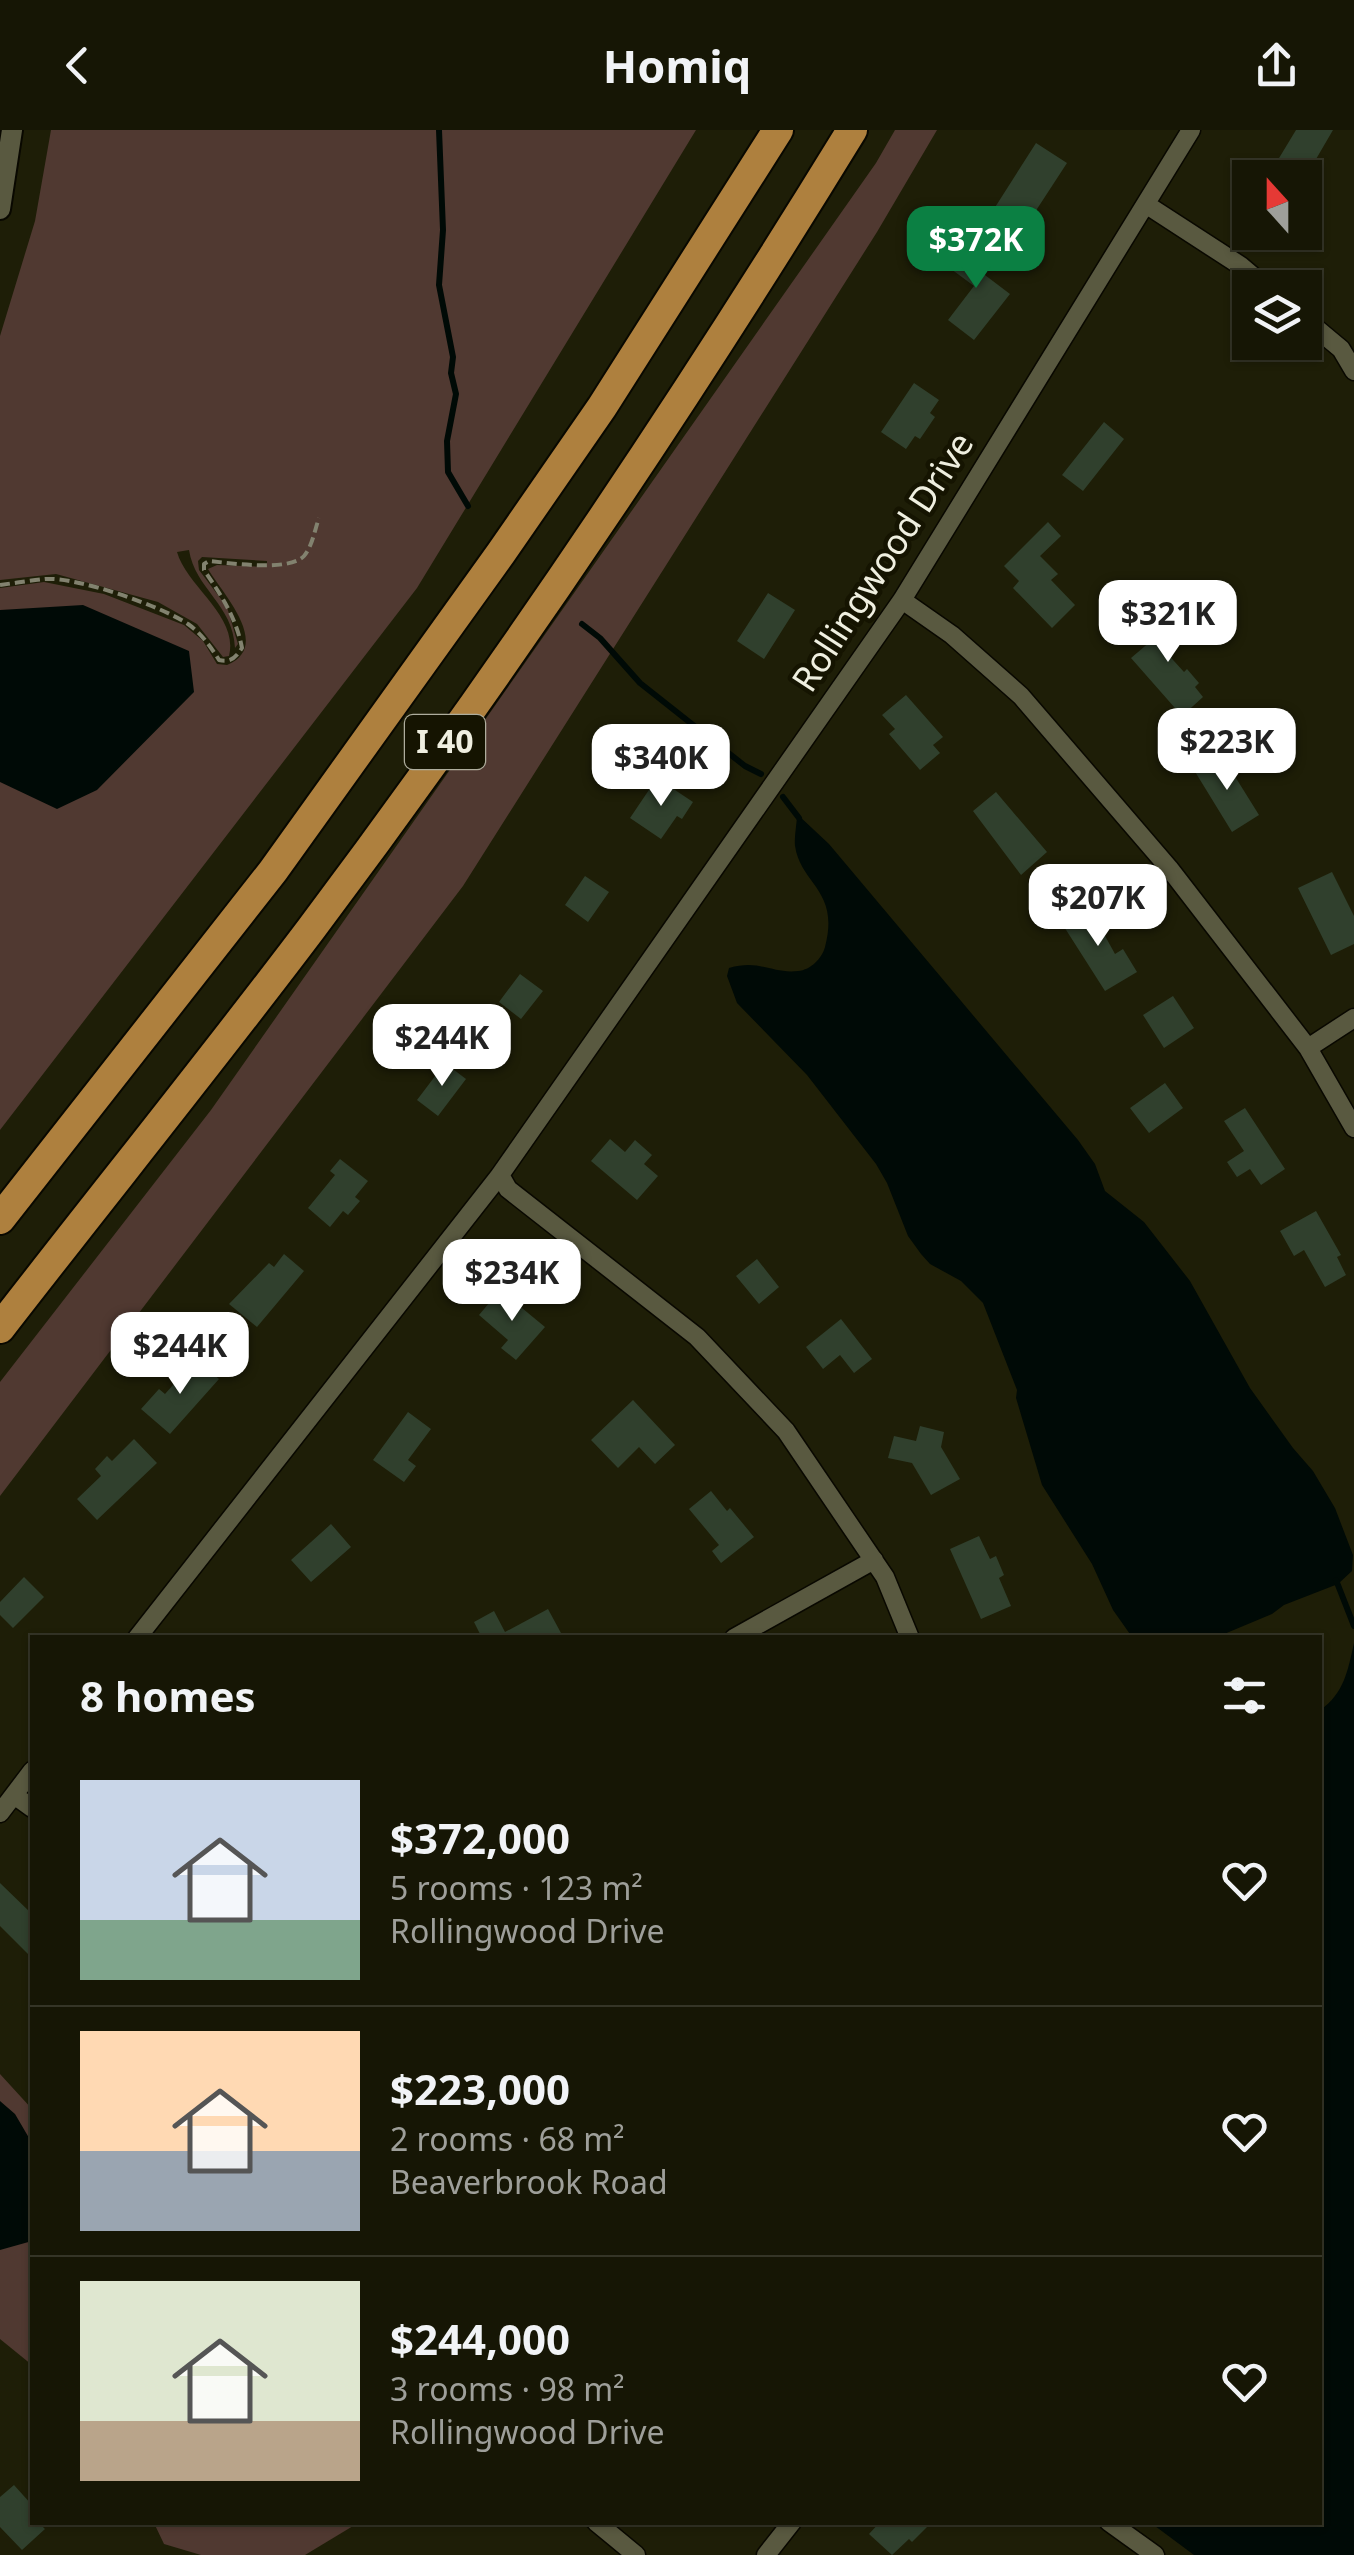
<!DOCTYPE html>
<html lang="en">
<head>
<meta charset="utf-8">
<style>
  body { margin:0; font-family:"Noto Sans",sans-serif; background:#232313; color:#f1f3f6; height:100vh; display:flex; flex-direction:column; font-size:38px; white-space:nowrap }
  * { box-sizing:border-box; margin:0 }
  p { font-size:32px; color:#9e9f9a }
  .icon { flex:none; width:55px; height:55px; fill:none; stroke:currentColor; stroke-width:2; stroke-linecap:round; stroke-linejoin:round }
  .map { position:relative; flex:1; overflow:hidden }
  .details { position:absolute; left:30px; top:1505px; width:1292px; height:890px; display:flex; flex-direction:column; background:#161605; border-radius:0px; box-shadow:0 2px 8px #0004,0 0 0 2px #353527 }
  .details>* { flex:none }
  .needle { width:65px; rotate:339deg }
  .tools { position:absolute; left:1232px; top:30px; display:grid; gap:20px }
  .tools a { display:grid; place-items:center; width:90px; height:90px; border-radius:0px; background:#161605; box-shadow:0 2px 8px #0004,0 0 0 2px #353527; font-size:50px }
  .price { position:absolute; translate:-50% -85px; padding:0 22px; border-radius:20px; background:#fff; color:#222; font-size:32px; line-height:65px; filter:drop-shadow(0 2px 5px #0008) }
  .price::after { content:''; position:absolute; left:50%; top:60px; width:30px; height:22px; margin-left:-15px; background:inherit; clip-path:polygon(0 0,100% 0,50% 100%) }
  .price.current { background:#0b8043; color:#fff }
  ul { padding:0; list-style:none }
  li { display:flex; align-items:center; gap:30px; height:250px; padding:0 50px }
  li+li { border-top:2px solid #353527 }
  li span { display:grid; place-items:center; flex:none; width:280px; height:200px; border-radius:0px; color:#555 }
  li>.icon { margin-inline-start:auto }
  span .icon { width:120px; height:120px; fill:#fffc; stroke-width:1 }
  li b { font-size:42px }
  h2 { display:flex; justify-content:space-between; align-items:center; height:120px; padding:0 50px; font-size:42px }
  header { display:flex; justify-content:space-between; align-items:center; height:130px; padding:0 50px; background:#161605; font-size:45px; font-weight:700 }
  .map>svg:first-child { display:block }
  .green { fill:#503931 }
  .water { fill:#000a06 }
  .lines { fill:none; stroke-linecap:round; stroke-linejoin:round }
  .stream { stroke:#000a06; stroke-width:6 }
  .building { fill:#30402d }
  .minor-casing { stroke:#090800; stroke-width:21 }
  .tertiary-casing { stroke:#090800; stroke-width:24 }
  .motorway-casing { stroke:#090800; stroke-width:34 }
  .path { stroke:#82826f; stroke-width:4; stroke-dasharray:10 5; stroke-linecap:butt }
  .minor { stroke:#595940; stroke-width:18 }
  .tertiary { stroke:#595940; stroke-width:20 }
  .motorway { stroke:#ae803e; stroke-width:30 }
  .labels { text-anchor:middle; stroke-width:9; stroke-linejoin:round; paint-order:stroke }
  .shield { fill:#151401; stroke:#aead9d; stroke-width:2.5 }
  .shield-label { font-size:32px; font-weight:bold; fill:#efefe0 }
  .street-label { font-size:35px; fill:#efefe0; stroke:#151401 }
</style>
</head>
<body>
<header><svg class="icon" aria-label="back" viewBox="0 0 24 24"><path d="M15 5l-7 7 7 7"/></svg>Homiq<svg class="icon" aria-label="share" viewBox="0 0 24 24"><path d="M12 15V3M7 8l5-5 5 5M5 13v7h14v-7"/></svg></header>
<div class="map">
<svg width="1354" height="2425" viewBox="0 0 1354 2425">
  <rect width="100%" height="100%" fill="#1e1e07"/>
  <path class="green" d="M51,0H696L417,458L0,1000V458L44,452L104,464L184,495L203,511L217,534L227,535C273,516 222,463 208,439L217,435L267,437V431L202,427L198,431L199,440L227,477L238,514L235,518C233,474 195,459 189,420L177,422C187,457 239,486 229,526L223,527L197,494L158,472L56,444L0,450V206L35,91Z
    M895,0H937L877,102L463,756L0,1366V1252L211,980L876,33Z
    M0,1944L32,1979V2235L0,2209Z
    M154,2393H358L305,2425H201L164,2414Z"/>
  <path class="water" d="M83,475L189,521L194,562L97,660L57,679L0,652V480Z
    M797,684L829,714L1078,1010L1095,1034L1105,1061L1144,1092L1190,1151L1250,1258L1293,1318L1313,1341L1335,1378L1353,1425L1352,1441L1338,1454L1284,1475L1272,1484L1217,1507H1132L1113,1480L1092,1434L1042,1355L1016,1268L1017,1260L983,1173L961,1151L930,1134L921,1124L908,1106L887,1053L876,1034L807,945L737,873L727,846L729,838C760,829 772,844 798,841C811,840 822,828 825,817C840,760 801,755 795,716C794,706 797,694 797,684Z
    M1354,1513V2425H1194L1151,2393L1320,2392V1580C1344,1564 1348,1540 1354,1513Z
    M0,1971L15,1984L32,2013V2111L0,2120Z"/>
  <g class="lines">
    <path class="stream" d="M439,0L443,100L439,155L453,227L451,243L456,264L447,311L448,342L468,376
      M582,494L600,508L640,553L745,636L761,644
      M783,667L799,688
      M1336,1450L1354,1496"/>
  </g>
  <path class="building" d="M1296,0H1333L1305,48H1267Z
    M1036,13L1067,33L1022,102L992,82Z
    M970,107L990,122L977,139L1010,164L974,210L948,190L974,156L947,136Z
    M914,253L939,270L930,283L935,287L920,309L915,306L906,319L881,302Z
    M1104,292L1124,309L1083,361L1062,345Z
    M1048,392L1061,406L1040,426L1058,444L1051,450L1075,475L1052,498L1013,458L1019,451L1004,436Z
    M768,463L795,480L764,529L737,511Z
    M1170,479L1188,499L1164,520L1184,542L1187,539L1199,553L1195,557L1203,567L1182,586L1131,528L1158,505L1150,496Z
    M906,565L943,607L933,615L940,623L920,640L889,604L895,599L882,585Z
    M1221,624L1259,685L1232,702L1194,640Z
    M657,648L693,672L682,689L677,686L661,709L630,688Z
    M996,662L1047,722L1021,745L973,681Z
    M1332,742L1354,786V814L1331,825L1298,758Z
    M585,746L609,762L588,792L565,775Z
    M1088,775L1115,824L1123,819L1137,842L1105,861L1061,792Z
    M520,844L543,861L521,889L499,872Z
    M1173,866L1194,898L1164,918L1143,885Z
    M445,933L466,949L438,986L417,970Z
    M1165,953L1183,978L1149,1003L1130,978Z
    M1245,978L1285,1039L1261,1055L1250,1039L1237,1047L1227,1032L1244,1021L1224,991Z
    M610,1009L625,1022L635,1010L652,1025L644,1034L658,1046L637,1070L591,1031Z
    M340,1029L368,1051L355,1067L360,1071L348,1085L343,1081L330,1097L308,1078L335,1045L330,1041Z
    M1316,1081L1341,1125L1337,1127L1346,1145L1325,1157L1304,1120L1294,1126L1280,1101Z
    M284,1124L304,1141L257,1197L229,1174L269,1133L274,1137Z
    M757,1129L779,1157L759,1174L736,1146Z
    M500,1160L545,1197L516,1230L501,1218L508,1210L479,1185Z
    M841,1189L872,1229L854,1243L840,1225L823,1239L806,1217Z
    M196,1229L219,1249L170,1304L141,1279L159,1259L165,1264Z
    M633,1270L675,1315L655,1334L639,1317L618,1338L591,1310Z
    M408,1282L431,1299L408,1330L416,1336L404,1352L373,1330Z
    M920,1296L944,1302L941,1317L960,1349L931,1365L912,1333L888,1328L894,1306L916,1311Z
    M134,1309L157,1333L97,1390L77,1369L101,1346L95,1339L107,1326L112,1331Z
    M711,1361L727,1381L730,1378L754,1407L721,1433L712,1421L719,1415L689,1379Z
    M331,1394L351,1417L311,1452L291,1430Z
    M979,1406L990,1429L996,1426L1004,1445L999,1448L1011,1476L981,1489L950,1419Z
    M24,1447L44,1467L13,1498L0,1485V1472Z
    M548,1479L561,1503L553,1508H482L474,1492L494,1481L505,1502Z
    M0,1753L32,1784V1828L0,1796Z
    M14,2355L32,2375V2392H38L45,2399L22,2420L0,2397V2367Z
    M880,2392H932L912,2412L909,2409L892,2425L869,2404Z"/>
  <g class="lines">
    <defs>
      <path id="minor" d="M1147,75L1241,136L1267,158
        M1305,189L1341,219L1354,241
        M902,470L952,505L1021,566L1169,738L1308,918L1354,998
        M1308,918L1354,888
        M500,1045L508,1059L697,1207L786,1301L885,1447L910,1508
        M137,1508L500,1045L902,470L1191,0
        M734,1508L874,1430
        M14,1665L32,1678
        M0,1683L32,1641
        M596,2392L636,2425
        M1109,2392L1155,2425
        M766,2425L792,2392"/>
      <path id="tertiary" d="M0,79L12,0"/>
      <path id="motorway" d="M0,1089L273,741L501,423L602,277L778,0
        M0,1198C103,1065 209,934 311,799C504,542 684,274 852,0"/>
    </defs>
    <use href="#minor" class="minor-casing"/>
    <use href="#tertiary" class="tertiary-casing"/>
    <use href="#motorway" class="motorway-casing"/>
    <path class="path" d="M0,455C15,453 34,450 46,449C78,447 161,476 188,494C201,503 211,517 219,530C231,533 236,527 242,518C236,487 221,465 204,440V434L209,431C230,433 289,442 304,426C312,417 315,399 319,388"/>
    <use href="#minor" class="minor"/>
    <use href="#tertiary" class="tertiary"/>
    <use href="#motorway" class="motorway"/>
  </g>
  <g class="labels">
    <rect class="shield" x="405" y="585" width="80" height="54" rx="8"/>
    <g class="shield-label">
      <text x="445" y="623">I 40</text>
    </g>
    <g class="street-label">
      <text transform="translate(883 432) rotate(-57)" y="12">Rollingwood Drive</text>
    </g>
  </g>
</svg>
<div class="tools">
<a><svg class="needle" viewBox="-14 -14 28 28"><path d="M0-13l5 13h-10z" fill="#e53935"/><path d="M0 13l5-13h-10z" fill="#9e9f9a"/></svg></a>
<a><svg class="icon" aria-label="layers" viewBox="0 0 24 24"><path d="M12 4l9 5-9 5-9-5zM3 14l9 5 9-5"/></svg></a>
</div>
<b class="price current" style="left:976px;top:161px">$372K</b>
<b class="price" style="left:1168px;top:535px">$321K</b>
<b class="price" style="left:1227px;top:663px">$223K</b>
<b class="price" style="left:661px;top:679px">$340K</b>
<b class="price" style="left:1098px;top:819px">$207K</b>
<b class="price" style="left:442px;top:959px">$244K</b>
<b class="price" style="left:512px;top:1194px">$234K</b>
<b class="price" style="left:180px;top:1267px">$244K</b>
<section class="details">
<h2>8 homes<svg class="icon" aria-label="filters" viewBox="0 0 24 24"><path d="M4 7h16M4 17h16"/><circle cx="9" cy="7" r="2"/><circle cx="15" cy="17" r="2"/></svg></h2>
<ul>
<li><span style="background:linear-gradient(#c9d6e8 70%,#7fa58c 0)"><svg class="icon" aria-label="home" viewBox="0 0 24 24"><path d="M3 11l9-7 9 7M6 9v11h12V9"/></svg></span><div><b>$372,000</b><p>5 rooms · 123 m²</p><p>Rollingwood Drive</p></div><svg class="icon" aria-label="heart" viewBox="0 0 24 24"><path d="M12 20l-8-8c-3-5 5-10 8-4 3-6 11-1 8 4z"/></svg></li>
<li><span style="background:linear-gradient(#ffd9b3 60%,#9aa5b1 0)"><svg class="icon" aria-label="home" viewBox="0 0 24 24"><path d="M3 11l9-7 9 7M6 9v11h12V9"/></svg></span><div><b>$223,000</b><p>2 rooms · 68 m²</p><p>Beaverbrook Road</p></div><svg class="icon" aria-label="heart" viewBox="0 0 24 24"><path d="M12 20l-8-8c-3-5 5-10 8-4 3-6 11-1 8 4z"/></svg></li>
<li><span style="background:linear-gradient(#dfe7d0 70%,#b9a48a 0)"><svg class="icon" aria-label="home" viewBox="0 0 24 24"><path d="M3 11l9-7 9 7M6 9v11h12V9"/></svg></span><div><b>$244,000</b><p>3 rooms · 98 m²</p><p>Rollingwood Drive</p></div><svg class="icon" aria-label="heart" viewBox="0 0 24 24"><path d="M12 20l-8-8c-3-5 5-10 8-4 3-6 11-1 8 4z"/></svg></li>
</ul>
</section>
</div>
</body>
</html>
